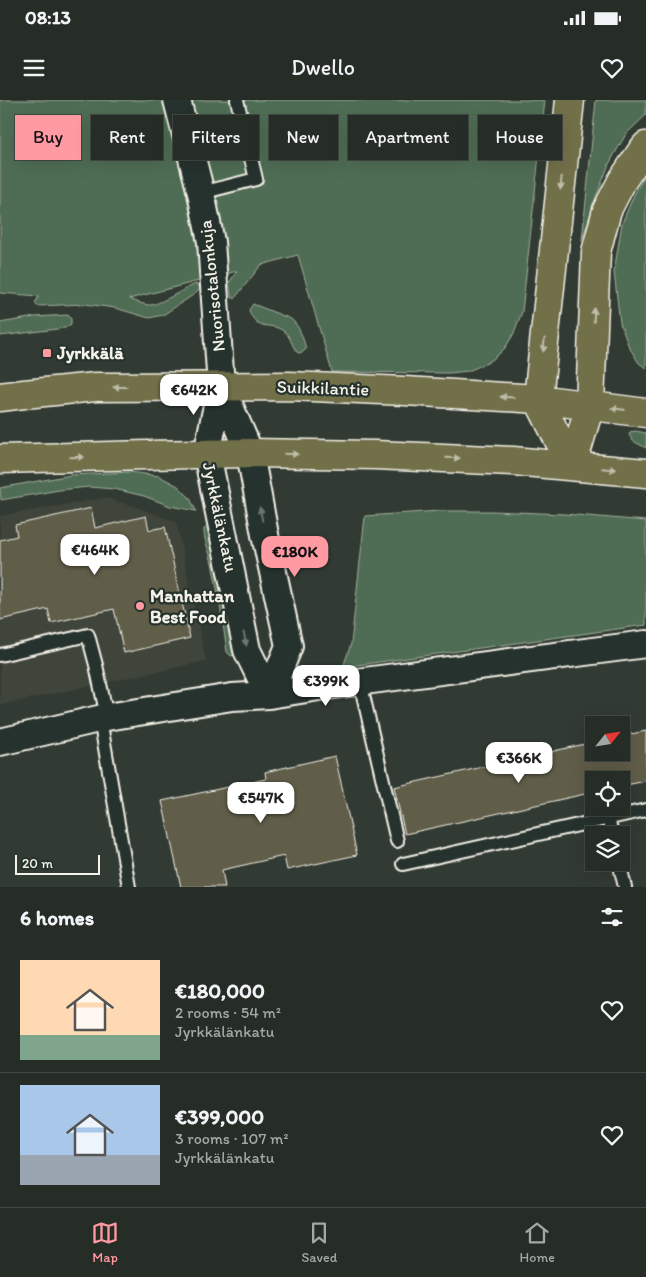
<!DOCTYPE html>
<html lang="en">
<head>
<meta charset="utf-8">
<style>
  body { margin:0; font-family:Itim,sans-serif; background:#2e342e; color:#f1f3f6; height:100vh; display:flex; flex-direction:column; font-size:19px; white-space:nowrap }
  * { box-sizing:border-box; margin:0 }
  p { font-size:16px; color:#a4a7a7 }
  .icon { flex:none; width:28px; height:28px; fill:none; stroke:currentColor; stroke-width:2; stroke-linecap:round; stroke-linejoin:round }
  .map { position:relative; height:787px; overflow:hidden }
  .sheet { display:flex; flex-direction:column; background:#262c26; flex:1 }
  .sheet>* { flex:none }
  .hud { position:absolute; left:15px; top:15px; width:616px; height:45px; display:flex; gap:10px }
  .needle { width:32px; rotate:60deg }
  .fabs { position:absolute; left:585px; top:616px; display:grid; gap:10px }
  .fabs a { display:grid; place-items:center; width:45px; height:45px; border-radius:0px; background:#262c26; box-shadow:0 5px 20px #0002,0 0 0 1px #424843; font-size:25px }
  .scale { position:absolute; left:15px; bottom:12px; width:85px; box-sizing:border-box; padding-left:5px; border:2px solid #f4f1e8; border-top:0; font-size:14px; line-height:18px; white-space:nowrap; color:#f4f1e8; -webkit-text-stroke:4px #26332d; paint-order:stroke }
  .price { position:absolute; translate:-50% -42px; padding:0 11px; border-radius:10px; background:#fff; color:#222; font-size:16px; line-height:32px; filter:drop-shadow(0 1px 2px #0008) }
  .price::after { content:''; position:absolute; left:50%; top:30px; width:15px; height:11px; margin-left:-8px; background:inherit; clip-path:polygon(0 0,100% 0,50% 100%) }
  .price.current { background:#ff9aa2; color:#111 }
  ul { padding:0; list-style:none }
  li { display:flex; align-items:center; gap:15px; height:125px; padding:0 20px }
  li+li { border-top:1px solid #424843 }
  li span { display:grid; place-items:center; flex:none; width:140px; height:100px; border-radius:0px; color:#555 }
  li>.icon { margin-inline-start:auto }
  span .icon { width:60px; height:60px; fill:#fffc; stroke-width:1 }
  li b { font-size:21px }
  h2 { display:flex; justify-content:space-between; align-items:center; height:60px; padding:0 20px; font-size:21px }
  .pill { padding:0 18px; border-radius:0px; background:#262c26; box-shadow:0 5px 20px #0002,0 0 0 1px #424843; font-size:18px; line-height:45px }
  .pill.current { background:#ff9aa2; color:#111 }
  .status { display:flex; justify-content:space-between; align-items:center; height:35px; padding:0 25px; background:#262c26; direction:ltr }
  .status svg { height:14px; fill:currentColor }
  header { display:flex; justify-content:space-between; align-items:center; height:65px; padding:0 20px; background:#262c26; font-size:22px; font-weight:600 }
  .tab-bar { display:flex; justify-content:space-around; align-items:center; height:70px; border-top:1px solid #424843; background:#262c26; font-size:14px; color:#a4a7a7 }
  .tab-bar a { display:grid; justify-items:center; gap:2px }
  .tab-bar .current { color:#ff9aa2 }
  .map>svg:first-child { display:block }
  .built { fill:#40453a }
  .green { fill:#506d55; stroke:#a2af9e }
  .building { fill:#615d4a; stroke:#f4f1e8 }
  .lines { fill:none; stroke-linecap:round; stroke-linejoin:round }
  .lane-casing { stroke:#f4f1e8; stroke-width:16 }
  .street-casing { stroke:#f4f1e8; stroke-width:30 }
  .primary-casing { stroke:#f4f1e8; stroke-width:31 }
  .lane { stroke:#26332d; stroke-width:12 }
  .street { stroke:#26332d; stroke-width:26 }
  .primary { stroke:#71704a; stroke-width:28 }
  .oneway { fill:#c0bda9 }
  .oneway2 { fill:#6e766e }
  .poi-dot { fill:#ff9aa2; stroke:#26332d; stroke-width:2 }
  .labels { text-anchor:middle; stroke-width:4.5; stroke-linejoin:round; paint-order:stroke }
  .street-label { font-size:18px; fill:#f4f1e8; stroke:#26332d }
  .poi-label { font-size:18px; font-weight:bold; fill:#f4f1e8; stroke:#26332d; text-anchor:start }
</style>
</head>
<body>
<div class="status"><b>08:13</b><svg viewBox="0 0 49 12"><path d="M0 12V9h3v3zM5 12V6h3v6zM10 12V3h3v9zM15 12V0h3v12zM26 1h20v11H26zM47 4h2v5h-2z"/></svg></div>
<header><svg class="icon" aria-label="menu" viewBox="0 0 24 24"><path d="M4 6h16M4 12h16M4 18h16"/></svg>Dwello<svg class="icon" aria-label="heart" viewBox="0 0 24 24"><path d="M12 20l-8-8c-3-5 5-10 8-4 3-6 11-1 8 4z"/></svg></header>
<div class="map">
<svg width="646" height="787" viewBox="0 0 646 787">
  <rect width="100%" height="100%" fill="#323b33"/>
  <filter id="ink" filterUnits="userSpaceOnUse"><feTurbulence type="fractalNoise" baseFrequency=".02" numOctaves="2"/><feDisplacementMap in="SourceGraphic" scale="10" xChannelSelector="R" yChannelSelector="G"/><feConvolveMatrix kernelMatrix="1 2 1 2 8 2 1 2 1" color-interpolation-filters="sRGB"/></filter>
  <g filter="url(#ink)">
    <path class="built" d="M105,398L139,408L176,422L206,561L0,605V416Z"/>
    <path class="green" d="M0,0H545L522,212L513,235L505,248L496,257L487,263L468,271L449,273L332,272L298,155L261,165L235,198H232L231,195L229,183L237,171L129,199C134,201 142,204 148,205C159,206 184,188 196,184L199,186L200,189L196,193L163,215L149,218L115,208L85,204L37,206L35,203L39,196L0,193Z
      M596,0H646V15L626,34L609,64L596,97L582,140Z
      M646,73V268L639,263L629,247L620,223L614,172L622,123L634,95Z
      M253,204L291,219C300,227 303,238 306,249L303,252L298,253C291,246 291,235 282,230C268,222 257,232 249,210Z
      M68,215L71,219V224L65,228L0,236V223L35,217Z
      M635,331L646,333V348L633,341L629,335L630,332Z
      M130,372L159,376L178,386L190,398L196,411L170,406L144,396L114,389L89,387L59,390L1,400L0,388L71,375Z
      M440,411H492L564,414L646,421V525L343,567L351,544L365,416Z
      M207,427L211,436L236,552L233,556L230,555L227,552C223,522 218,492 212,463C210,453 203,438 204,429Z"/>
    <path class="building" d="M91,408L95,428L146,416L149,430L165,427L190,538L124,553L114,509L51,523L48,509L0,520V440L17,436L15,425Z
      M646,631V681L621,686V680H594V692L405,734L394,687L594,642V652H621V636Z
      M335,656L357,755L287,770L284,756L222,770L225,787H181L162,701L266,679L265,672Z"/>
    <g class="lines">
      <defs>
        <path id="lane" d="M201,93L256,79L237,0
          M0,555L88,535L96,565L107,617
          M360,582L397,741
          M100,619L129,787
          M608,717L612,735
          M619,762L625,787
          M403,764L646,710"/>
        <path id="street" d="M177,0L201,93L211,142L221,286L207,354L247,550L269,595
          M221,286L250,353L265,435L289,546L269,595
          M0,642L107,617L232,597L269,595L319,587L646,544"/>
        <path id="primary" d="M570,0L538,299L572,366
          M0,297L24,294L96,287L289,286L405,291L538,299L646,313
          M0,359L147,355L250,353L375,355L513,361L646,373
          M572,366L590,305L596,152L607,110L622,81L642,51L646,46"/>
      </defs>
      <use href="#lane" class="lane-casing"/>
      <use href="#street" class="street-casing"/>
      <use href="#primary" class="primary-casing"/>
      <use href="#lane" class="lane"/>
      <use href="#street" class="street"/>
      <use href="#primary" class="primary"/>
    </g>
    <defs><path id="oneway-solid" d="M-6-.8H1V-3.2L6.5 0L1 3.2V.8H-6Z" transform="scale(1.25)"/></defs>
    <g class="oneway">
      <use href="#oneway-solid" transform="translate(561 83) rotate(96)"/>
      <use href="#oneway-solid" transform="translate(594 215) rotate(-88)"/>
      <use href="#oneway-solid" transform="translate(544 245) rotate(96)"/>
      <use href="#oneway-solid" transform="translate(120 287) rotate(180)"/>
      <use href="#oneway-solid" transform="translate(507 297) rotate(-176)"/>
      <use href="#oneway-solid" transform="translate(618 309) rotate(-173)"/>
      <use href="#oneway-solid" transform="translate(291 354) rotate(1)"/>
      <use href="#oneway-solid" transform="translate(77 357) rotate(-2)"/>
      <use href="#oneway-solid" transform="translate(453 358) rotate(2)"/>
      <use href="#oneway-solid" transform="translate(609 369) rotate(5)"/>
    </g>
    <g class="oneway2">
      <use href="#oneway-solid" transform="translate(261 414) rotate(-101)"/>
      <use href="#oneway-solid" transform="translate(245 539) rotate(78)"/>
    </g>
  </g>
  <g class="poi-dot">
    <rect x="42" y="248" width="10" height="10" rx="2.5"/>
    <circle cx="140" cy="506" r="5"/>
  </g>
  <g class="labels">
    <g class="street-label">
      <text transform="translate(212 186) rotate(-96)" y="6">Nuorisotalonkuja</text>
      <text transform="translate(323 288) rotate(2)" y="6">Suikkilantie</text>
      <text transform="translate(220 417) rotate(78)" y="6">Jyrkkälänkatu</text>
    </g>
    <g class="poi-label">
      <text x="57" y="259">Jyrkkälä</text>
      <text x="150" y="502">Manhattan<tspan x="150" dy="21">Best Food</tspan></text>
    </g>
  </g>
</svg>
<div class="fabs">
<a><svg class="needle" viewBox="-14 -14 28 28"><path d="M0-13l5 13h-10z" fill="#e53935"/><path d="M0 13l5-13h-10z" fill="#a4a7a7"/></svg></a>
<a><svg class="icon" aria-label="locate" viewBox="0 0 24 24"><circle cx="12" cy="12" r="6"/><path d="M12 2v4M12 18v4M2 12h4M18 12h4"/></svg></a>
<a><svg class="icon" aria-label="layers" viewBox="0 0 24 24"><path d="M12 4l9 5-9 5-9-5zM3 14l9 5 9-5"/></svg></a>
</div>
<div class="scale">20 m</div>
<b class="price" style="left:194px;top:316px">€642K</b>
<b class="price" style="left:95px;top:476px">€464K</b>
<b class="price current" style="left:295px;top:478px">€180K</b>
<b class="price" style="left:326px;top:607px">€399K</b>
<b class="price" style="left:519px;top:684px">€366K</b>
<b class="price" style="left:261px;top:724px">€547K</b>
<div class="hud">
<a class="pill current">Buy</a>
<a class="pill">Rent</a>
<a class="pill">Filters</a>
<a class="pill">New</a>
<a class="pill">Apartment</a>
<a class="pill">House</a>
</div>
</div>
<section class="sheet">
<h2>6 homes<svg class="icon" aria-label="filters" viewBox="0 0 24 24"><path d="M4 7h16M4 17h16"/><circle cx="9" cy="7" r="2"/><circle cx="15" cy="17" r="2"/></svg></h2>
<ul>
<li><span style="background:linear-gradient(#ffd9b3 75%,#7fa58c 0)"><svg class="icon" aria-label="home" viewBox="0 0 24 24"><path d="M3 11l9-7 9 7M6 9v11h12V9"/></svg></span><div><b>€180,000</b><p>2 rooms · 54 m²</p><p>Jyrkkälänkatu</p></div><svg class="icon" aria-label="heart" viewBox="0 0 24 24"><path d="M12 20l-8-8c-3-5 5-10 8-4 3-6 11-1 8 4z"/></svg></li>
<li><span style="background:linear-gradient(#a9c7e8 70%,#9aa5b1 0)"><svg class="icon" aria-label="home" viewBox="0 0 24 24"><path d="M3 11l9-7 9 7M6 9v11h12V9"/></svg></span><div><b>€399,000</b><p>3 rooms · 107 m²</p><p>Jyrkkälänkatu</p></div><svg class="icon" aria-label="heart" viewBox="0 0 24 24"><path d="M12 20l-8-8c-3-5 5-10 8-4 3-6 11-1 8 4z"/></svg></li>
</ul>
</section>
<nav class="tab-bar">
<a class="current"><svg class="icon" aria-label="map" viewBox="0 0 24 24"><path d="M3 6l6-2 6 2 6-2v14l-6 2-6-2-6 2zM9 4v14M15 6v14"/></svg>Map</a>
<a><svg class="icon" aria-label="saved" viewBox="0 0 24 24"><path d="M7 4h10v16l-5-4-5 4z"/></svg>Saved</a>
<a><svg class="icon" aria-label="home" viewBox="0 0 24 24"><path d="M3 11l9-7 9 7M6 9v11h12V9"/></svg>Home</a>
</nav>
</body>
</html>
